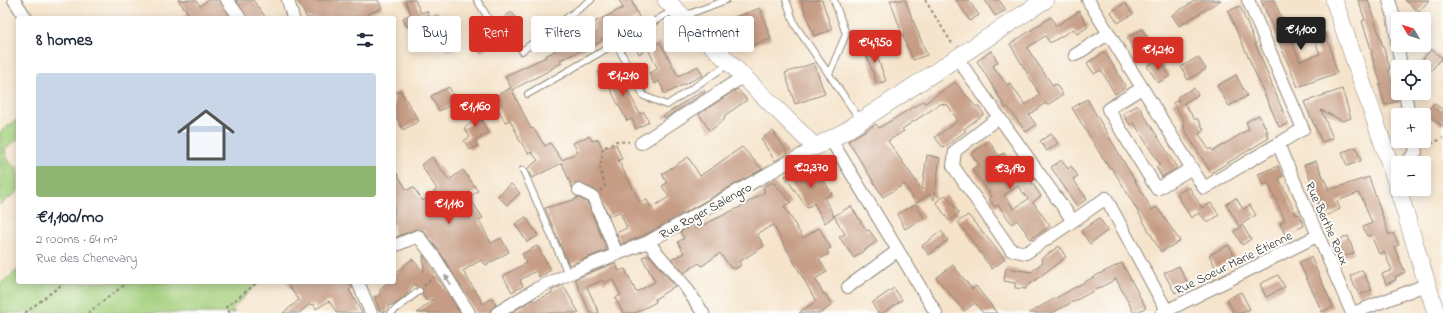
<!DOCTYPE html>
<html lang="en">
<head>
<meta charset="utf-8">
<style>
  body { margin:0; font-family:"Indie Flower",sans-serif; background:#f2f2f3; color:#1f2937; height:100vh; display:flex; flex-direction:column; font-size:15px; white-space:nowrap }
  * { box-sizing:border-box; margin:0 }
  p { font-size:13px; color:#747a83 }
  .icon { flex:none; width:22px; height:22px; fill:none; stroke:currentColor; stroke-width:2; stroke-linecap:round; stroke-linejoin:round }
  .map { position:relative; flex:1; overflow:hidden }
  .details { position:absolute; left:16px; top:16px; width:380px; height:268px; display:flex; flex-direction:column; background:#fff; border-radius:4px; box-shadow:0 2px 10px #0003 }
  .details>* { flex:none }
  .guide { position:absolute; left:408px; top:16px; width:380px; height:36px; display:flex; gap:8px }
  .needle { width:26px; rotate:309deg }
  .controls { position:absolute; left:1391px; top:12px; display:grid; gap:8px }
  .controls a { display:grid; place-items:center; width:40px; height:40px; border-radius:4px; background:#fff; box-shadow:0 2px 10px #0003; font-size:20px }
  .price { position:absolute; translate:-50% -34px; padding:0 9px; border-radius:4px; background:#d93025; color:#fff; font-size:13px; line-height:26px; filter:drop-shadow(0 1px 2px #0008) }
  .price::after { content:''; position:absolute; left:50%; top:24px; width:12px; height:9px; margin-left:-6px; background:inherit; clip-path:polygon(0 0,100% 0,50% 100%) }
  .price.current { background:#222; color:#fff }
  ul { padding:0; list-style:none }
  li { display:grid; align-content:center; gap:8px; height:212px; padding:0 20px }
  li span { display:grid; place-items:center; height:124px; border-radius:4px; color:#555 }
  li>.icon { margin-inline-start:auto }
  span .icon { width:72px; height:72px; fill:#fffc; stroke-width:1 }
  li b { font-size:17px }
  h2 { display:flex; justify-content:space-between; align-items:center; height:48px; padding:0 20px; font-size:17px }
  .chip { padding:0 14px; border-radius:4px; background:#fff; box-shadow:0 2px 10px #0003; font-size:14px; line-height:36px }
  .chip.current { background:#d93025; color:#fff }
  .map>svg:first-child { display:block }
  .green { fill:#a3cf7c; stroke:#677d54 }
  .building { fill:#c69c84; fill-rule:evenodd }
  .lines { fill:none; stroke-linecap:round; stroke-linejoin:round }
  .lane-casing { stroke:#90877a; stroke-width:8 }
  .street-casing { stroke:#90877a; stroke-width:14 }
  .secondary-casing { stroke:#90877a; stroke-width:18 }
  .path { stroke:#90877a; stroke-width:2; stroke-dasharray:3 3; stroke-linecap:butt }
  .lane { stroke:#fff; stroke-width:6 }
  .street { stroke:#fff; stroke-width:12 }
  .secondary { stroke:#fff; stroke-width:17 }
  .oneway { fill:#a0a0a0 }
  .labels { text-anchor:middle; stroke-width:4; stroke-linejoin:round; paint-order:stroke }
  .street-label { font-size:13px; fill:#2b2b2b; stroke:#fdfcf7 }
</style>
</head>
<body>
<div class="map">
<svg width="1443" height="313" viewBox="0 0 1443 313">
  <rect width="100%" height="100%" fill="#fdfcf7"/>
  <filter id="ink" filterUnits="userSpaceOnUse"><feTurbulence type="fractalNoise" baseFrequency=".025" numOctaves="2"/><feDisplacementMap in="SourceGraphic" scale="8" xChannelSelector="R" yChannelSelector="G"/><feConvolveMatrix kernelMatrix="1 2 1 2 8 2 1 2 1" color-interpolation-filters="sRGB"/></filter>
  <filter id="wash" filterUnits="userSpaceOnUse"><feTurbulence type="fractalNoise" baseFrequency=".012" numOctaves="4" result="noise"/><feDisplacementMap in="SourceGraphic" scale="16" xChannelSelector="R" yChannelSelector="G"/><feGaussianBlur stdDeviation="0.9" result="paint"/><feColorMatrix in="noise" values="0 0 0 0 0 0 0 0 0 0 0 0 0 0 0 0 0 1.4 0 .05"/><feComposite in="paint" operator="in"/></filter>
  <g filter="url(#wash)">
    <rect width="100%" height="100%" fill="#f5e3ca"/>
    <path class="green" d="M18,119V139L5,149C6,157 9,165 18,168V191L0,205V132Z
      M18,270V282H259L232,309L235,313H0V284Z"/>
    <g id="blocks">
      <path class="building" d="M178,0H196L200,6L208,0H220L231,18H180L188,13Z
        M236,0H253L266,18H247Z
        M297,0H378L382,8L368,14L370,18H307Z
        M405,0H415L421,13L427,11L430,18L438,14L457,46L448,51L444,44L440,47L424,22L427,20L406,26L403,18L411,14Z
        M619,0H631L639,17L610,31L611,34L601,39L602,41L560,60L562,63L552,68V69L512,90L531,129L533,128L545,146L550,143L562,160L578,152L573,143L589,136L592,141L598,139L603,149L616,144L622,159L618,160L628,179L640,202L647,200L651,208L669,197L662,186L667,183L662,174L688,157L700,176L742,147L762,169L645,235L621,244L616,233L627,228L620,212L609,216L597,191L579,183L575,184L572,188L562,163L532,178L527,169L538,160L531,152L529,154L518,138H519L510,120L505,122L492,97L511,88L505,76L546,57L545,56L555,51L553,47L595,28L593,23L623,8Z
        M801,0H822L832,30L814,36Z
        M890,0H905L927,55L913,60L909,49L908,50Z
        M956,0H968L979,15L970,21Z
        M985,0H999L1006,10L995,16Z
        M1196,0H1221L1179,26L1172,15Z
        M1261,0H1274L1300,61L1320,54L1314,38L1326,33L1337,73L1298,87Z
        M1358,0H1368L1390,68L1388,69L1398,101L1385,105L1379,84H1381L1371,53L1372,52L1362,21L1365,20Z
        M1405,0H1429L1419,12Z
        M1125,3L1133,14L1118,23L1111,12Z
        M1240,6L1288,124L1279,127L1228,11Z
        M760,8L771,39L741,49L730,19Z
        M1079,11L1088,27L1077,34L1074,29L1050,43L1045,36L1027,48L1053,86L1056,84L1063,95L1047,105L1045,103L1029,115L1036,125L1026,132L1008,107L1006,108L977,61L991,51L998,62L993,66L1007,85L1010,83L1025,105L1040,95L1010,44L1051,17L1056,26Z
        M512,12L521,25L505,36L507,38L498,44L496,41L481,52L472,39Z
        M1142,29L1149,40L1133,49L1127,38Z
        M647,37L652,46L660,42L678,76L698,66L703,75L665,94L659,81L654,84L649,73L658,69L648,49L639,54L634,43Z
        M873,45L886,81L877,84L864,48Z
        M1431,49L1442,58L1428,74L1424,70V67L1418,65Z
        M1105,52L1126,87L1115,94L1101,70L1094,74L1087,63Z
        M1198,57L1206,69L1188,80L1181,67Z
        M1159,59L1170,76L1158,83L1147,66Z
        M814,63L825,94L795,104L785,73Z
        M610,66L616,76L619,74L640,114L644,112L649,122L636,129L632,119L627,121L606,81L603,83L598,72Z
        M1236,75L1247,96L1229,106L1217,86Z
        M955,82L976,107L978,106L984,114L964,129L966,131L943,148L935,137L958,121L947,104L944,105L942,103L902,129L904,131L888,141L922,190L927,155L940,158L934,200L930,194L916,203L904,184L883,197L848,141L876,124L879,128L923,101L925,103Z
        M449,87L457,102L439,111L431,96Z
        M1194,88L1198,95L1184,103L1195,120L1197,118L1204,130L1199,134L1209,150L1211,148L1213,151L1249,129L1246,122L1259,115L1268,132H1266L1269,138L1211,173L1183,127L1185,126L1183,119L1173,103L1179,100L1177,97Z
        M737,89L747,100L724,116L725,119L710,131L699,114Z
        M1342,89L1351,118L1343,121L1321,110L1333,138L1322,142L1304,102Z
        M400,90L419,121L403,130L394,113V94Z
        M704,90L705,92L665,118L663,116Z
        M1087,99L1152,210L1157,207L1180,241L1161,252L1122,184L1111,167L1109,168L1072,108Z
        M1434,103L1443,110V126L1425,114Z
        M474,105L488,133L475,141L478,146L470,150L464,141L470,137L464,128L473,122L466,110Z
        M1138,105L1177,168L1162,177L1156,167L1160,165L1134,123L1130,125L1123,114Z
        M773,131L788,153L775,161L761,139Z
        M1051,134L1058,143L1047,151L1040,141Z
        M989,141L999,156L1004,153L1007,158L1009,157L1022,176L1024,175L1027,179L1029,178L1041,196L1033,202L1050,226L1031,239L1017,220L1012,224L998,205L995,207L989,198L992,196L972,169L979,165L971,154ZM1018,186L1028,199L1014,209L1004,195Z
        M1356,147L1361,161L1347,166L1342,152Z
        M432,157L449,180L463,170L478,191L469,197L483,218L479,220L491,243L501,238L509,252L486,265L481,260L463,271L483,304L492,298L496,305L491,309L490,313H476L441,254L424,231L416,229L394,238V169L407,190L413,187L423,201L437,189L421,165Z
        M812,160L832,194L824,198L834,216L825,223L814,203L807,208L785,176Z
        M1062,160L1068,169L1071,166L1078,176L1073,179L1087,199L1077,206L1051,167Z
        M1316,161L1329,190L1369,177L1389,235L1393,233L1399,245L1394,247L1405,272L1395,277L1396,280L1386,284L1382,274L1392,270L1384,252L1379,254L1371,235L1367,236L1363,227L1372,223L1362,198L1358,193L1337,201L1340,209L1323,217L1318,204L1321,203L1304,165Z
        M1278,166L1283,176L1279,178L1296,215L1299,214L1304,226L1285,234L1280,223L1285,220L1268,183L1263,185L1258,174Z
        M771,183H774L791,202L784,206L803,238L819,228L831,248L827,250L829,254L819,259L827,272L815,279L824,295L825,294L832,305L821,313H799L816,301L773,225L757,234L764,246L739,262L741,265L735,269L730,267L720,253L702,266L699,263L684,273L672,259L684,253L678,242L684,238L680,232L693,225L695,229L740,207L765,192L763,187Z
        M511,184L520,193L507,205L498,196Z
        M1189,187L1202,208L1211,203L1219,215L1208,223L1199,213L1191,218L1177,194Z
        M946,195L959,213L949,221L936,202Z
        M576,197L587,202L607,250L569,265L545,208L577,199Z
        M1236,198L1243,209L1250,205L1256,215L1239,226L1226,204Z
        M916,204L924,218L905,229L897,214Z
        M851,206L867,231L869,230L877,241L854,258L839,237L845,234L834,216Z
        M968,215L1005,259L992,269L958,222Z
        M526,217L538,236L527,242L515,224Z
        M1099,218L1108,230L1090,244L1081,231Z
        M1243,226L1251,239L1242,245L1234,231Z
        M941,231L948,240L929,255L922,246Z
        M1348,236L1354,253L1343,257L1336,241Z
        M1229,245L1235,257L1216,268L1209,255Z
        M537,246L551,270L539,277L536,271L520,280L523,286L512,292L503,276L526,263L522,254Z
        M1059,246L1066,257L1026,287V289L1015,288V283L1004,281L1006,268L1031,272L1043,262L1041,259Z
        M423,255L460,313H417L434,299L426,300L422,295L423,289L417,287L414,284L405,297L394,305H389L387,312L380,311L374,297L379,296L381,288L388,282H394V277L397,275L395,274L412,259L424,272Z
        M649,255L675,286L655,299L656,302L635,313H623L615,298L621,295L612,279L604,283L602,280L587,287L599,313H590L575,279L615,263L619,271L625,269L636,292L655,282L642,257Z
        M1311,257L1333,307L1322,312L1299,262Z
        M1122,263L1146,308L1134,313L1116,279L1052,313H1029L1099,274Z
        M953,265L972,289L976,286L997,313H983L975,303L964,311L936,278Z
        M1179,266L1189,286L1175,293L1164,273Z
        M1362,270L1372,290L1359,295L1350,276Z
        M1278,275L1285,287L1266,297L1260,284Z
        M286,282H349L352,288L349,290L362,313H337L329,301L316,309L314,304L311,305L310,304L299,313H283L299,300Z
        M563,285L579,313H511L532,300L535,301L552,293L551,291Z
        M894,288L902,300L883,313H878L872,303Z
        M1241,292L1250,309L1242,313H1234L1227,299Z"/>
    </g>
  </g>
  <g filter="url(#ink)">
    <use href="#blocks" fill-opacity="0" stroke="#90877a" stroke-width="1"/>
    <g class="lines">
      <defs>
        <path id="lane" d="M477,0L490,21
          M786,0L795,25L861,121
          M684,16L726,0
          M616,43L644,96L667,105L729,64
          M522,51L591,0
          M829,74L846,34L834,0
          M528,94L674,10
          M523,170L568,274
          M391,313L419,291"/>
        <path id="street" d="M14,0L26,18
          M227,0L240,18
          M288,0L293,18
          M1088,0L1204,188L1303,129L1248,0
          M1389,0L1393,14L1401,67
          M1075,55L1108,34
          M957,58L1073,221L1106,198L1168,313
          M1142,88L1108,109L1157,189L1192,168
          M1405,93L1409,115
          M999,117L955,151L953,166L1011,250L1026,253L1073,221
          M831,140L936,313
          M641,143L744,76
          M1278,144L1352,313
          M1406,163L1416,152L1414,141
          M579,190L593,197L617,254
          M648,242L685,286L703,313
          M394,246L418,236L435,258L469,313
          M358,282L371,313
          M848,287L897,251
          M497,313L536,289L584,267L648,242L815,147
          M1162,313L1317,236
          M1353,313L1428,284"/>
        <path id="secondary" d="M666,0L815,147L844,132L1045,0
          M1334,0L1398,188
          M1398,189L1436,313"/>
      </defs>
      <use href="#lane" class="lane-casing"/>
      <use href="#street" class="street-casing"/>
      <use href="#secondary" class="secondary-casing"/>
      <path class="path" d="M925,0L953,45
        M1426,147L1443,138
        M600,191L605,186L600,169L603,148L616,141L629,142
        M424,286L434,277
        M25,313L65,282
        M88,313L128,282
        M230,313L226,307L258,282"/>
      <use href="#lane" class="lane"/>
      <use href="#street" class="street"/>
      <use href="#secondary" class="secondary"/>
    </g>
    <defs><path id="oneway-solid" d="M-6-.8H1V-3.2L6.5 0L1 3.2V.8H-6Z"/></defs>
    <use class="oneway" href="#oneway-solid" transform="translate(448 280) rotate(-122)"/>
  </g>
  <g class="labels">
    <g class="street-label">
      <text transform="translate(705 210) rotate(-29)" y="5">Rue Roger Salengro</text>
      <text transform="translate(1328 223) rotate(66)" y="5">Rue Berthe Roux</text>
      <text transform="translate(1233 262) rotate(-26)" y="5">Rue Soeur Marie Étienne</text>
    </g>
  </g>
</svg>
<div class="controls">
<a><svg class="needle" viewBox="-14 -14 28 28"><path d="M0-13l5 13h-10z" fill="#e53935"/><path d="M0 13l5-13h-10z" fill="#747a83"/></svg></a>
<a><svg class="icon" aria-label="locate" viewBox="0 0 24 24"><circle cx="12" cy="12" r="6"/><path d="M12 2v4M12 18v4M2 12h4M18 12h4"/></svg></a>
<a>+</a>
<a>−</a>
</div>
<b class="price current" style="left:1301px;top:51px">€1,100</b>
<b class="price" style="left:875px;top:64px">€4,950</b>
<b class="price" style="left:1158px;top:71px">€1,210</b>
<b class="price" style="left:623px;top:97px">€1,210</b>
<b class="price" style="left:475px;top:128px">€1,160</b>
<b class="price" style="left:811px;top:189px">€2,370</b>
<b class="price" style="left:1010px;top:190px">€3,190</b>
<b class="price" style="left:449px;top:225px">€1,110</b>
<div class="guide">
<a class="chip">Buy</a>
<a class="chip current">Rent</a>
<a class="chip">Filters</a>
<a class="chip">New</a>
<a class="chip">Apartment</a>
</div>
<section class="details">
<h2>8 homes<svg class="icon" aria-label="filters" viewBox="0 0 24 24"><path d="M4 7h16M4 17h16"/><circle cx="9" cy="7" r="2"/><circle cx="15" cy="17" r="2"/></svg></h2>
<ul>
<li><span style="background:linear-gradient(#c9d6e8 75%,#8fb573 0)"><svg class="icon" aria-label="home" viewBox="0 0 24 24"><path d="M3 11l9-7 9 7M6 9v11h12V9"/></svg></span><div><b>€1,100/mo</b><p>2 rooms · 64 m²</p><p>Rue des Chenevary</p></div></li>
</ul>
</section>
</div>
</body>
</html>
